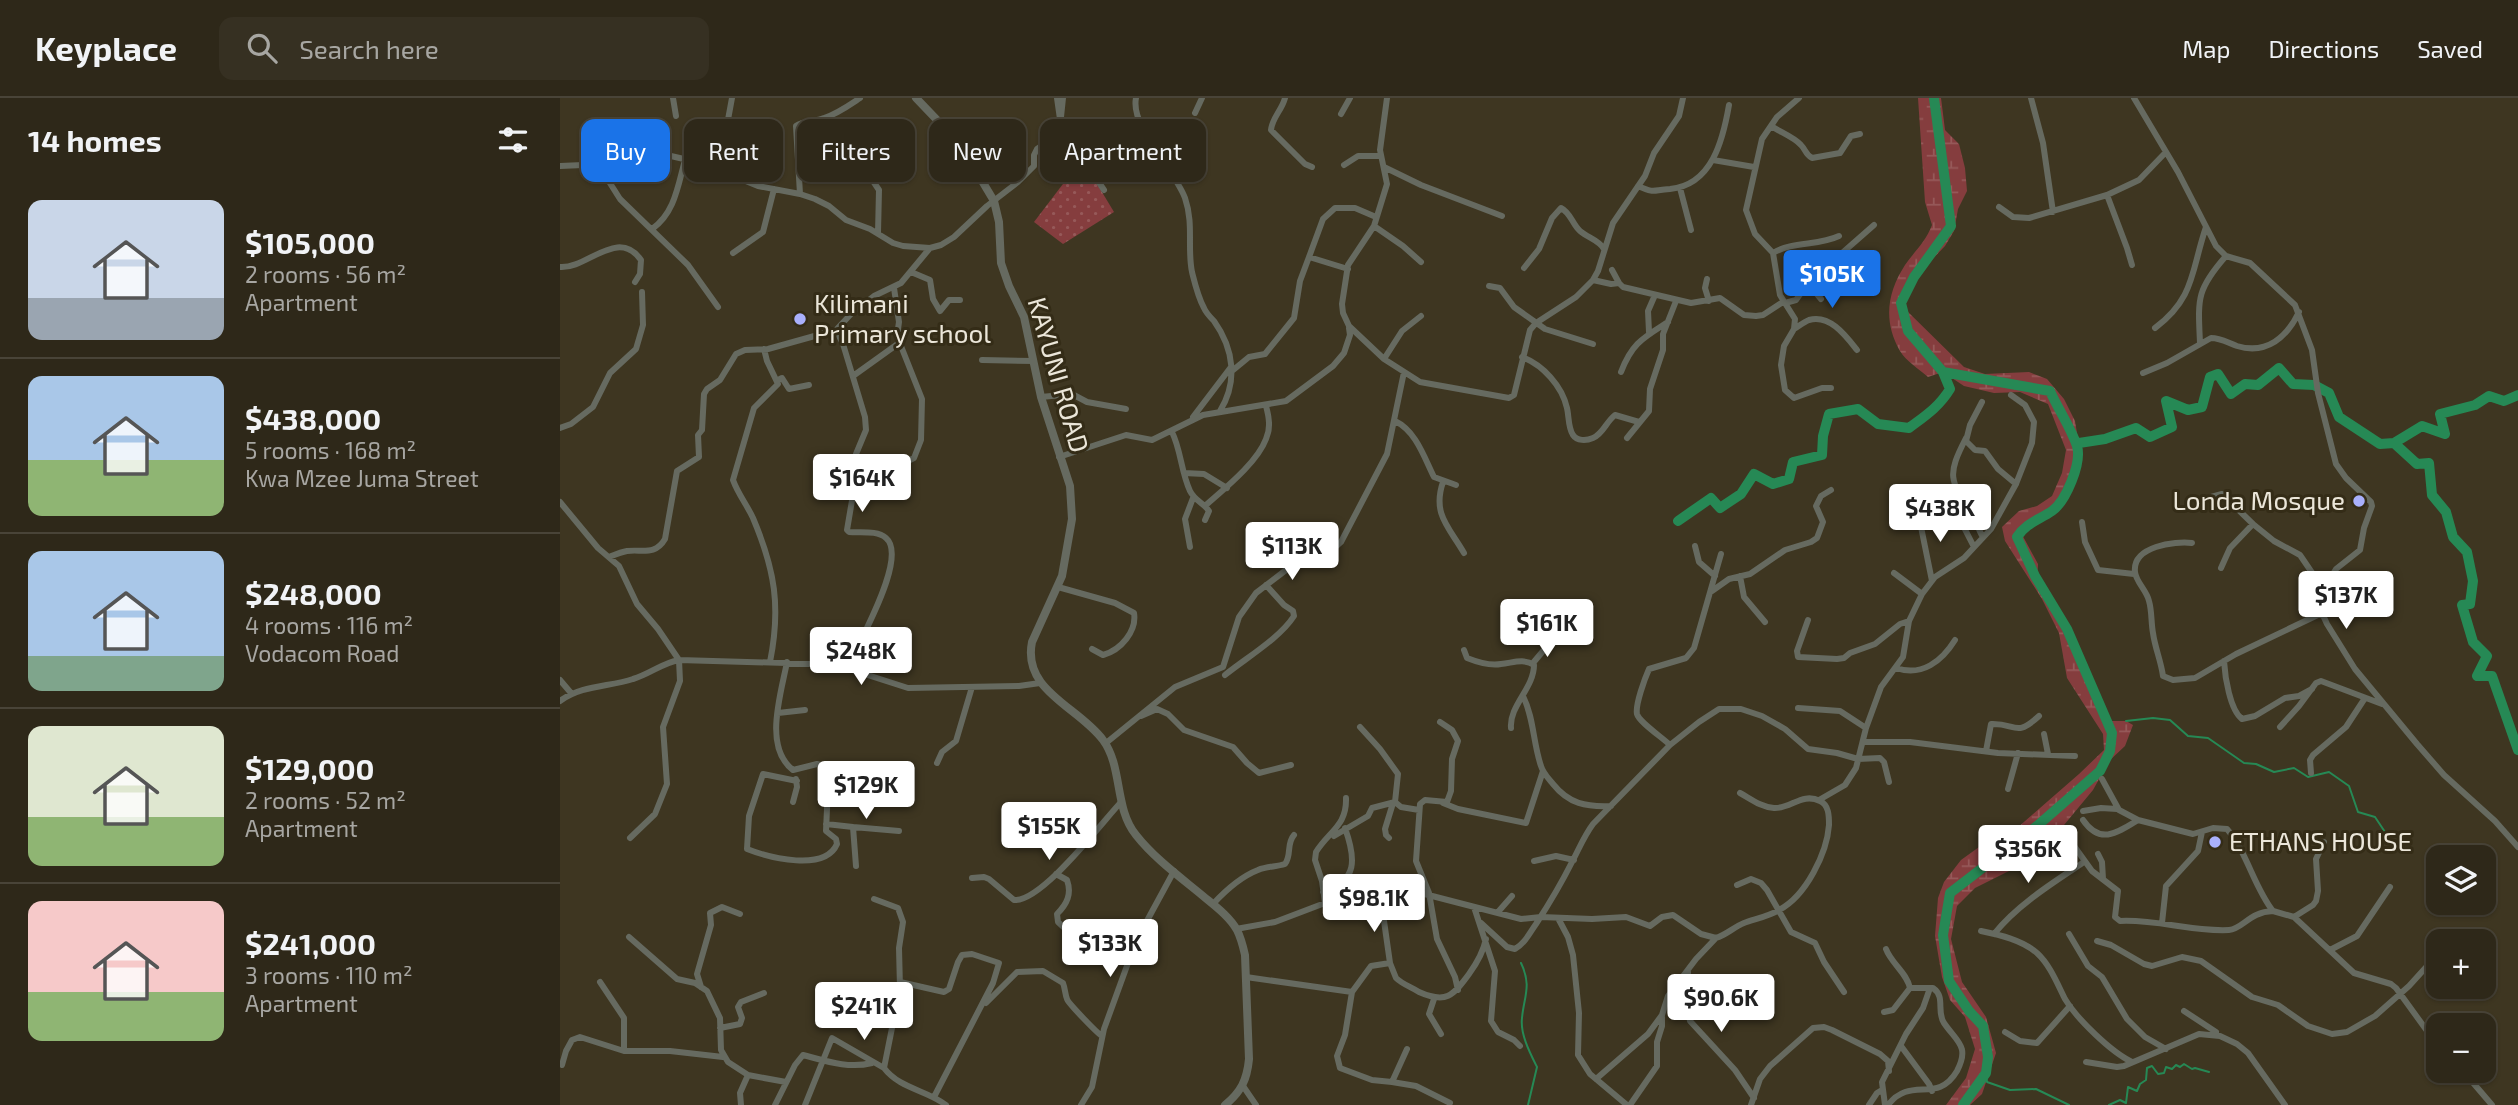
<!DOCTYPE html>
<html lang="en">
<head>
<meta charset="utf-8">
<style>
  body { margin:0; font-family:"Exo 2",sans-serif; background:#363022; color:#f1f3f6; height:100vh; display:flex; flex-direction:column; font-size:26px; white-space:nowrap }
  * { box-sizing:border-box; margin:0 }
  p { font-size:23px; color:#a7a6a2 }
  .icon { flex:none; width:38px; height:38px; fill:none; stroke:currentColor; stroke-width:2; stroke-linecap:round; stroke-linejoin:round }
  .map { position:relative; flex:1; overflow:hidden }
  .details { display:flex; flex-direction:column; background:#2e2819; width:560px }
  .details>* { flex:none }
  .guide { position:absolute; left:21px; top:21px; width:665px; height:63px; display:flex; gap:14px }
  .controls { position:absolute; left:1866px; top:747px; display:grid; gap:14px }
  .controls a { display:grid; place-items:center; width:70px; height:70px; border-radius:14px; background:#2e2819; box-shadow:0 2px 5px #0004,0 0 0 2px #494438; font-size:35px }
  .price { position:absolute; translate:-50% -60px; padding:0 16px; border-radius:7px; background:#fff; color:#222; font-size:23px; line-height:46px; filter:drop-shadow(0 2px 4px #0008) }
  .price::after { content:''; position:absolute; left:50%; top:42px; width:21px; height:16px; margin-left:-10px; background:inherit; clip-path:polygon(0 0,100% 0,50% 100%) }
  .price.selected { background:#1a73e8; color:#fff }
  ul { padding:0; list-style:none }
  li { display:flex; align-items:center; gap:21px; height:175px; padding:0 28px }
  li+li { border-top:2px solid #494438 }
  li span { display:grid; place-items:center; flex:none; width:196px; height:140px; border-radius:14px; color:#555 }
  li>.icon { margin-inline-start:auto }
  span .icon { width:84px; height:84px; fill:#fffc; stroke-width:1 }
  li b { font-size:30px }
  h2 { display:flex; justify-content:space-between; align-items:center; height:84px; padding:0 28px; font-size:30px }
  .pill { padding:0 24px; border-radius:14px; background:#2e2819; box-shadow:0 2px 5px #0004,0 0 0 2px #494438; font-size:24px; line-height:63px }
  .pill.selected { background:#1a73e8; color:#fff }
  header { display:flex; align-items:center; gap:42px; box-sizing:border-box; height:98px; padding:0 35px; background:#2e2819; border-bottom:2px solid #494438 }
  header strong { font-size:33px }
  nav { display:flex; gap:38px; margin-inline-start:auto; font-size:24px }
  .search { width:490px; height:63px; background:#363022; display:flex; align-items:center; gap:18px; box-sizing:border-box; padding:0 24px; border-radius:14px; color:#a7a6a2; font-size:26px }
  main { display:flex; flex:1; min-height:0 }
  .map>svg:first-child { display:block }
  .grass { fill:url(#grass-dots) }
  .wetland { fill:url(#wetland-marsh) }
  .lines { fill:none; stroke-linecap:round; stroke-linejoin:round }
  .stream { stroke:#268955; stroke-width:2 }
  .river { stroke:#268955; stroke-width:10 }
  .minor { stroke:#666a60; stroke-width:6 }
  .tertiary { stroke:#666a60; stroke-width:8 }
  .poi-dot { fill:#a9b0fc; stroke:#342c17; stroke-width:2.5 }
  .labels { text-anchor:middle; stroke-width:6; stroke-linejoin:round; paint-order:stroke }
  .poi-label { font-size:26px; fill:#ebe6d9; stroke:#342c17; text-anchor:start }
  .street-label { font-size:26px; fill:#ebe6d9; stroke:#342c17 }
</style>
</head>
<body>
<header>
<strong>Keyplace</strong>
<div class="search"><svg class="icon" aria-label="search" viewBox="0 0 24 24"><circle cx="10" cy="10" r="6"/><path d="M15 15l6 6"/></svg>Search here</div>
<nav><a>Map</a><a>Directions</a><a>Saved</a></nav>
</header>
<main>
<section class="details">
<h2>14 homes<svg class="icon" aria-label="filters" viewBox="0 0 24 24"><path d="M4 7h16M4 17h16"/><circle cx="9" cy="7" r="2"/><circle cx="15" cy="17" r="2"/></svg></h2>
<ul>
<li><span style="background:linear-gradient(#c9d6e8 70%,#9aa5b1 0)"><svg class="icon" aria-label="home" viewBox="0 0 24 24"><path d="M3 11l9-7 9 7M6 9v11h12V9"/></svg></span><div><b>$105,000</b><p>2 rooms · 56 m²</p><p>Apartment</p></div></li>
<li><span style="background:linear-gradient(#a9c7e8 60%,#8fb573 0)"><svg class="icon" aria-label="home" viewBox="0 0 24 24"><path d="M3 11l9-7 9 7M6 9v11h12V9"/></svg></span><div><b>$438,000</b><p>5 rooms · 168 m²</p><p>Kwa Mzee Juma Street</p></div></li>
<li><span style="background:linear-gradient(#a9c7e8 75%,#7fa58c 0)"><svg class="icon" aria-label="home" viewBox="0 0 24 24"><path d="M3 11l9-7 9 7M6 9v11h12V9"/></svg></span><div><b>$248,000</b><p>4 rooms · 116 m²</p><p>Vodacom Road</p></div></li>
<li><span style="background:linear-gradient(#dfe7d0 65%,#8fb573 0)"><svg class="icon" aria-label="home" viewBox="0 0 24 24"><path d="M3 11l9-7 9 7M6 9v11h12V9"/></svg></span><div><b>$129,000</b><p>2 rooms · 52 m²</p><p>Apartment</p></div></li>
<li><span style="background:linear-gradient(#f6c9c9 65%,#8fb573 0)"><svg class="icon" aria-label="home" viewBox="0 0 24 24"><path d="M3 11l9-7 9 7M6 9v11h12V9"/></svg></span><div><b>$241,000</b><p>3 rooms · 110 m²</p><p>Apartment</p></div></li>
</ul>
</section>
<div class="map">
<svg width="1958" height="1007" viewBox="0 0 1958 1007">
  <defs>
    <pattern id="grass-dots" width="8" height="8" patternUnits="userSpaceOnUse" patternTransform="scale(1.75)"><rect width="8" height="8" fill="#853d3e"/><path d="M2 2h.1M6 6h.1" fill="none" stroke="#965959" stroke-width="1.8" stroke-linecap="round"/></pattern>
    <pattern id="wetland-marsh" width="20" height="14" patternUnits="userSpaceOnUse" patternTransform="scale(1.75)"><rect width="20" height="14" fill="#853d3e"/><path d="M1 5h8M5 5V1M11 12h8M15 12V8" fill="none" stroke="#965959"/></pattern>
  </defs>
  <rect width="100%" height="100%" fill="#3e3621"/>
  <path class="grass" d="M522,61L554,114L503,146L474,124Z"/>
  <path class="wetland" d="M1358,0H1381L1385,32L1399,46L1405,70L1407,93L1398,111L1394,133L1385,148L1363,171L1345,196V211L1404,269L1425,276L1469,274L1487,281L1504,301L1515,323L1520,353L1515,377L1497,410L1459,431L1478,466L1477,482L1506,528L1521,565L1529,576L1533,592L1551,623H1566L1573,627L1565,648L1549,663L1533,692L1504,727L1469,750L1449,773L1415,790L1397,808L1391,841L1402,884L1426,919L1436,955L1422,996L1410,1007H1386L1406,980L1415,951L1405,919L1390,902L1382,879L1375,838L1378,800L1384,784L1401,762L1426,744L1457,730L1519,676L1544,652L1543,636L1507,580L1499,535L1482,501L1445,443L1442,429L1459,413L1477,408L1492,398L1502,375L1506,352L1488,306L1460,294L1434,295L1404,288L1383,274L1368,279C1359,271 1346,263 1340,253C1323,223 1327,195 1345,167C1355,153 1366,143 1372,127L1365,104Z"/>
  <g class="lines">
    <path class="stream" d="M1566,623L1593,620L1610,622L1628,638L1648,640L1684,665L1696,666L1714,674L1734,670L1748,679L1769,674L1789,688L1798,714L1815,719L1827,737
      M961,865C972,888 964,898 962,920C960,936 970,955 977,969L968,1007
      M1426,975L1427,984L1450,992L1476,991L1509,1007
      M1549,1007L1560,1002L1566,1005L1568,989L1577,993L1580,986L1586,982L1587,970L1592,968L1598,976L1604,975L1606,969L1612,971L1616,967L1620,969L1624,966L1632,971L1635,970L1649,974"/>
    <path class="river" d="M1374,0L1391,128L1354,179L1341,205L1348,233L1383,274L1490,293C1498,311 1511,330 1517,348C1522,365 1506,403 1492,413C1479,422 1466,425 1457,439L1475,478L1507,531L1552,635L1550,653L1540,673L1477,728L1390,795L1383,837L1389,883L1409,913L1423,928L1428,959L1426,975L1403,1007
      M1519,345L1545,341L1576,330L1590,339L1612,329L1606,303L1628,312L1642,309L1650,279L1658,276L1671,296L1685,286L1698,287L1719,270L1733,286L1754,287L1769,295L1779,319L1820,346L1834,345L1862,328L1885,336L1880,316L1915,307L1929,298L1944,303L1958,297
      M1834,345L1857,366L1869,365L1872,397L1886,414L1893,439L1907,454L1913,483L1910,506L1902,507L1913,544L1927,558L1917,578H1932L1958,652
      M1118,423L1151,400L1160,410L1181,396L1194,376L1213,386L1229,381L1233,364L1262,357L1263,338L1269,316L1298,311L1318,326L1349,330C1365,318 1379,309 1390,291L1383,274"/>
    <path class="minor" d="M113,0L116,18
      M172,0L160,65L161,73L198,88L240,96L255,101L269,108L286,122L310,131L333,145L343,148L370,150
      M576,0C570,29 615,72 625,100C634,126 627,150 632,174C635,186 638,199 644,210C646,215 650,219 654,223C674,251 678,284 660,313
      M725,0C722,12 712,20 711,32L745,66L752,69
      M827,0L820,52L827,86L814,128L788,167L782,206L783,215L789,228L824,261L860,284L949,300L954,297L970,232L976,225L1016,199L1033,182L1038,173L1053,125L1085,78L1094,55L1119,18L1123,0
      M1239,0L1217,19L1202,41L1186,112L1195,136L1213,155L1220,197L1235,221L1234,231L1224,248L1221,267L1225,292L1234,300L1262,290H1271
      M1471,0L1483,45L1493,114
      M1574,0L1618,74L1656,148L1666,158L1690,165L1735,207L1752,252L1758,295L1776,366L1786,380L1811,404L1812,408L1804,430L1800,452L1776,471L1766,488L1762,515L1767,526L1795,571L1857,646L1884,677L1935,723L1958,749
      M635,15L642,0
      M781,16L790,0
      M501,19L503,0
      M1211,28C1220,34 1234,39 1241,47C1246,52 1245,56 1252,60L1280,55L1291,38L1300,36
      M1153,62L1194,69
      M784,67L798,58H821
      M0,68L23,67
      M824,69L861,87L942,118
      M311,71L313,83L319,92L318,135
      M1078,88C1096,96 1092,92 1110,91C1152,87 1163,42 1169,7
      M1120,90L1131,132
      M544,92L538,83L540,78L591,46
      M240,96L236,28C244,22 255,24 264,20C277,16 288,8 300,0
      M1547,97L1567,150L1572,167
      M1439,109L1453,119L1469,120L1547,97L1579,82L1606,54
      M814,128L843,148L861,164
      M92,131C115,115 118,87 125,62
      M173,155L203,134L214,91
      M1213,155C1233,143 1258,148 1279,138
      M749,159L763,121L775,110H795L816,119
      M0,169C27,171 58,129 81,162L80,176L75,184
      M964,170L979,151L992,120L1001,110C1011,115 1012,126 1020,133C1028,140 1039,142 1044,151
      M1052,172L1059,185
      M351,174L370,182L373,201L380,213L389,202H400
      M1147,181L1145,190L1149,203
      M1033,182L1051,186L1059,185L1063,189L1131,205L1160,200L1184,217L1196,218L1203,217L1223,204
      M1248,185L1261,201
      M929,188L940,190L954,209L985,231L1033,246
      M1225,205L1236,202L1248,185L1314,127
      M158,209L128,167L60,101L48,82L46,75L49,58L54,51L68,48L141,65L161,73
      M1595,230C1635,200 1631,173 1646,129
      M1234,231C1239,228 1244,224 1249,222C1270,216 1286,238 1297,252
      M276,232L283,246L305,319L306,332L296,356L298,367L287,432L289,434C301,435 317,432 326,440C345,456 312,519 304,536C299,547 296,560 292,572
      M1089,234L1088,213L1095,197
      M1640,245C1638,201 1636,192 1666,158
      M204,251L207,263L218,286L194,310L173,382C178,396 187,407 193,420C215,472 221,509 210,564
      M962,259C983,267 1002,288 1007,310C1009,318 1008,330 1013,337C1017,343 1026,343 1033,340C1043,336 1046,324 1055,317L1079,324
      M824,261L842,233L861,218
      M422,262L474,263
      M672,273L689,259L705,256L734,220L740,183L749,159L788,171
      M1061,274C1072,245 1083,240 1108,224
      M1583,275L1607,265L1651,240C1661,240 1668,245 1677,248C1707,257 1727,239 1739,214
      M293,278L339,245
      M218,282L222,280L229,291L249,287
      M481,299L512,296L527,304L566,311
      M1422,304L1410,327L1406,343L1415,352L1425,353L1438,371L1456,386
      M633,319L671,269
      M835,323C856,333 864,359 874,379L896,387
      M0,330L11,326L33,309L50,275L76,251L83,227L82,194
      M612,334C621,352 621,374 630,393C635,403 644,405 649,413L645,422
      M1067,340L1089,313L1090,291L1103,252V236L1116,203
      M1406,340C1387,377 1389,382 1412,415C1417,422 1417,430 1423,439
      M499,359L566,337L592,342L643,317L726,303L773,268L784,255L790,237L789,230
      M624,375L644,376L667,390
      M304,382L316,379L354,360L361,342L362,301L337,238L339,224L334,190
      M883,384C872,416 889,429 904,455
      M1395,394L1394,410L1414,449
      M1651,399L1662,396L1693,426L1714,443L1740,457L1757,482L1766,488
      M0,404L38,450L59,468L77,506L98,531L119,562L120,583L103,629L107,686L95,716L70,740
      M645,408C664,391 697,365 706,341C711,330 709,319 706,308
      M1359,419L1372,483
      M1522,424L1525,444L1538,472L1574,476
      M1632,445C1615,443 1572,448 1575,474C1576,484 1587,493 1589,503C1592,513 1591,525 1593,535C1595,550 1601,563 1603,578L1613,582L1635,580L1676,556L1762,515
      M1135,448L1139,464L1155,478
      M630,449L625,421L633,400
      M49,459C54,457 61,454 67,453C82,451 95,458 105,441L117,373L139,359L138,337L142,332L144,296L147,291L160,282L176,256L185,252L208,251L276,232L291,216L314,198L341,185L370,150L381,147L394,139L427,108L458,84L474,68V57L477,51L500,35L501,28L497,0
      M1661,470L1670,450L1693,426
      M1334,475L1362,496
      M1180,478L1184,499L1205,524
      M498,489L555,505L574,515C577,533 561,552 543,557L532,551
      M1152,493L1169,481L1190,476L1225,452L1251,444L1257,440L1263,424L1256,408L1261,398L1271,392
      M1248,522L1237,553L1238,559L1277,561L1284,560L1290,555L1315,546L1340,526L1349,523
      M904,552L907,560C917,564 930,568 941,566C953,565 963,560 974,567C974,590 949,608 951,630
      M1664,563C1665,579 1670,612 1682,621L1695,618L1725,600L1739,598L1752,591
      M227,564C221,596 203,649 233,672L257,666L265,668L268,689L266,733L276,741L277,746C265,774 210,760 187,751L189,718L203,676L237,683
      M973,565L1019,510
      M1336,570C1362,579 1382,563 1395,542
      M665,577C686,560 720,540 734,518L733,513L724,507L706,487
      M0,582L11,595
      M963,598C974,620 973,645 981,668C983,675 988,680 993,686C1009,706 1026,709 1051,708
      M0,603C22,587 49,589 73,581C90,576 102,565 119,562L261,566L292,572L348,590L459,588L480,585
      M1238,610L1280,613L1306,630
      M218,615L245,612
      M581,618L597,611L608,616L624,632L673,649L687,665L699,675L731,667
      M880,624L892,632L898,643L892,661L891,693L887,704L865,702L860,706L856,763L869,795L877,841L895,879L898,892
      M800,629L820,651L838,676L835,704L841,709L859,712
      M1720,629L1739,608L1756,585L1761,583L1822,606
      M1484,636L1488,656
      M1303,644H1350L1438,655L1515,658
      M546,645L615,589L663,569L679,519L696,495L726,472L772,452L781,444L827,356L844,274
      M1110,647C1103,640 1079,624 1077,616C1075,607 1085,580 1089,571L1126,560L1134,550L1161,456
      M1426,653L1431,626C1457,625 1455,640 1479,618
      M377,665L382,654L396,643L412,589
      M1751,675L1750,662L1753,657L1786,629L1805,600
      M1542,681L1559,712L1578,722
      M1448,691L1458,655
      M1259,702L1285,687L1296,670L1306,630L1321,589L1343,559L1349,523L1362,496L1375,479L1404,460L1431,431L1456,386L1472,345L1474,324L1465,307L1451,297
      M233,704L237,689L236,681
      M883,705L898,711L966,725L983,673
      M1523,713L1541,710L1557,711
      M1523,722C1540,747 1557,735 1578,722L1633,736L1653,730L1667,731C1687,754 1694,789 1713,813L1734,819L1794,875L1831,886L1836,890L1878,948
      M266,726L293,729L296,768
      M293,729L339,733
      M1504,734L1532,773L1558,793L1555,819L1560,823C1597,821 1632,834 1669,832C1683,831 1689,814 1713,813
      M774,738L808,718L812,710L835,704
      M829,740L826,737L825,731L833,705
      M1538,756L1542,764L1543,781
      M974,763L996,758L1014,762
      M496,776L507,782C512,796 507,806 497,816L498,824L512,837L533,830C549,840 548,855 570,862
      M412,780L424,779L429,781L454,802C482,804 542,724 562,703
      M1177,787L1191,781L1201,785L1207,792L1231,834L1255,845L1264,864L1284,894
      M763,794C798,783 796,761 785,730
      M314,801L338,810L343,824L339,850L340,890L324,970C340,991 367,992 386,1007
      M821,802L830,865L836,880C842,886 851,889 859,894C886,906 893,898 909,876C917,865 923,855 926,841
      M765,805L762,783L755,762L756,754C769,733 787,728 786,700
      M653,806C665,793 680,779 698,772C707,768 716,769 725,766C732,757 726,746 734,737
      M914,809L935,873L931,923L938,934L954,942L960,948
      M938,814L952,798
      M1734,819L1753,807L1756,803L1758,793L1756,761L1764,744
      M998,820L1008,839L1013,857L1019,915L1018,957L1030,976L1067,1007
      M921,825L947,849L955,851C965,845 969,836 976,826C989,806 1001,786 1012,764C1019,751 1024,738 1033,726L1110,647L1139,624L1159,611H1181L1202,618L1225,631L1248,651L1277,655L1298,661L1320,660L1324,664L1329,684
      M1602,825L1606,788L1638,753L1642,734
      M676,831L715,824L765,805H807L849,792L961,821L981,819L1032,821L1066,819L1090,828L1102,819L1113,817L1141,836L1156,840C1166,837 1174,829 1184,825C1195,821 1209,818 1219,812C1246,798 1267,755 1269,727C1269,718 1269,707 1260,703C1242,694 1231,711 1214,710C1201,709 1191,701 1180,695
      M1421,833C1440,837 1462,842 1477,855C1490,867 1497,885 1505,901C1517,921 1551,954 1572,964
      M1434,836C1457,807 1494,784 1524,764
      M1509,836L1528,868L1542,879L1567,921L1585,939L1606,951
      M69,839L117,881L135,885L147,893L160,920L161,952L168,964L188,977L226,984
      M1537,843L1551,847L1584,866L1592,868L1622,859L1641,863L1692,899L1718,907L1748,928L1772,936L1787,934L1815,918L1849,888L1878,856
      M1326,851C1331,865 1347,875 1350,890
      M1770,852L1797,838L1830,789
      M1128,874L1127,908L1130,923L1175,972L1194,1000
      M686,879L792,894L811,868L830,865
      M40,884L64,920V953
      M340,884L384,894L389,891L398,864L402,857L412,856L439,865L433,885L374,999
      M141,889L137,876L151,827L150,815L162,809L180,816
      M792,894L785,937L777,958L780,970L812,982L832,984L847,951
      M874,901L869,916L881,936
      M426,905L457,874L483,873L503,885C505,890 505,896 507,901C508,905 538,936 542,938
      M1624,913L1656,934
      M1324,914L1333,912L1350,890H1373C1386,899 1376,913 1384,925C1397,944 1410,948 1397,973C1377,1007 1351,977 1328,1007
      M160,930L180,926L182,920L178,909L181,904L204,895
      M1445,934L1460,943L1477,945L1510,908
      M1341,948L1369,986L1372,993
      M1526,964L1557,969L1564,968L1639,936L1660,938L1677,946L1688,955L1725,1007
      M2,967L6,953L12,942L20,939L64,953H110L163,959
      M1903,973L1932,1007
      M1036,981L1088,936L1102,917L1108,898L1136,861L1156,840
      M832,984L856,988L890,1005
      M683,988L696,1007
      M181,1007L180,995L188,977
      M215,1007L235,967L243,957C266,963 288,971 312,965
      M245,1007L272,940L324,970
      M521,1007L532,989L544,931L576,843L614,773
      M1070,1007L1097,968V944L1102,928V919
      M1191,1007L1200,981L1210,968L1253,930L1264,929L1272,932L1320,956L1328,963L1329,973
      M1309,1007L1317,995L1322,992
      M1325,1007L1322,984L1346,936L1363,910L1370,890"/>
    <path class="tertiary" d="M356,0L400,46L434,103L439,124L441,165L449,188L464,219L481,299L510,388L512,421L502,478L472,544C462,593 519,609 543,642C563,669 554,710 576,737C594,760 620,779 643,798C655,808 669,818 677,832C681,840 683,848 685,857L689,961C687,982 681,994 665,1007"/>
  </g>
  <g class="poi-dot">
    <circle cx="240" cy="221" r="7"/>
    <circle cx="1799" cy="403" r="7"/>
    <circle cx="1655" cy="744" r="7"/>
  </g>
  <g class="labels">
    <g class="poi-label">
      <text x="254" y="215">Kilimani<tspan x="254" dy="30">Primary school</tspan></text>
      <text x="1785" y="412" text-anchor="end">Londa Mosque</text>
      <text x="1669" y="753">ETHANS HOUSE</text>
    </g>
    <g class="street-label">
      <text transform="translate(498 277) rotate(74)" y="9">KAYUNI ROAD</text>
    </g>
  </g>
</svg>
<div class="controls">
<a><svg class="icon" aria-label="layers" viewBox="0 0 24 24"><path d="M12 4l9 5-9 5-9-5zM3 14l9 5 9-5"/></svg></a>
<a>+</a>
<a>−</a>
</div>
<b class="price selected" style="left:1272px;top:212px">$105K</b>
<b class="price" style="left:302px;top:416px">$164K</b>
<b class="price" style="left:1380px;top:446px">$438K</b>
<b class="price" style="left:732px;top:484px">$113K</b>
<b class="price" style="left:1786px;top:533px">$137K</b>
<b class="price" style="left:987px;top:561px">$161K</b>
<b class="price" style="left:301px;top:589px">$248K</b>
<b class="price" style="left:306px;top:723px">$129K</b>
<b class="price" style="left:489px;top:764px">$155K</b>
<b class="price" style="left:1468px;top:787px">$356K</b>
<b class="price" style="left:814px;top:836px">$98.1K</b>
<b class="price" style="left:550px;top:881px">$133K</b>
<b class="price" style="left:1161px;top:936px">$90.6K</b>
<b class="price" style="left:304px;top:944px">$241K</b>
<div class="guide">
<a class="pill selected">Buy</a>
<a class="pill">Rent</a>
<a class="pill">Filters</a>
<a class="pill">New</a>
<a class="pill">Apartment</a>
</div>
</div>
</main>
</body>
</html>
